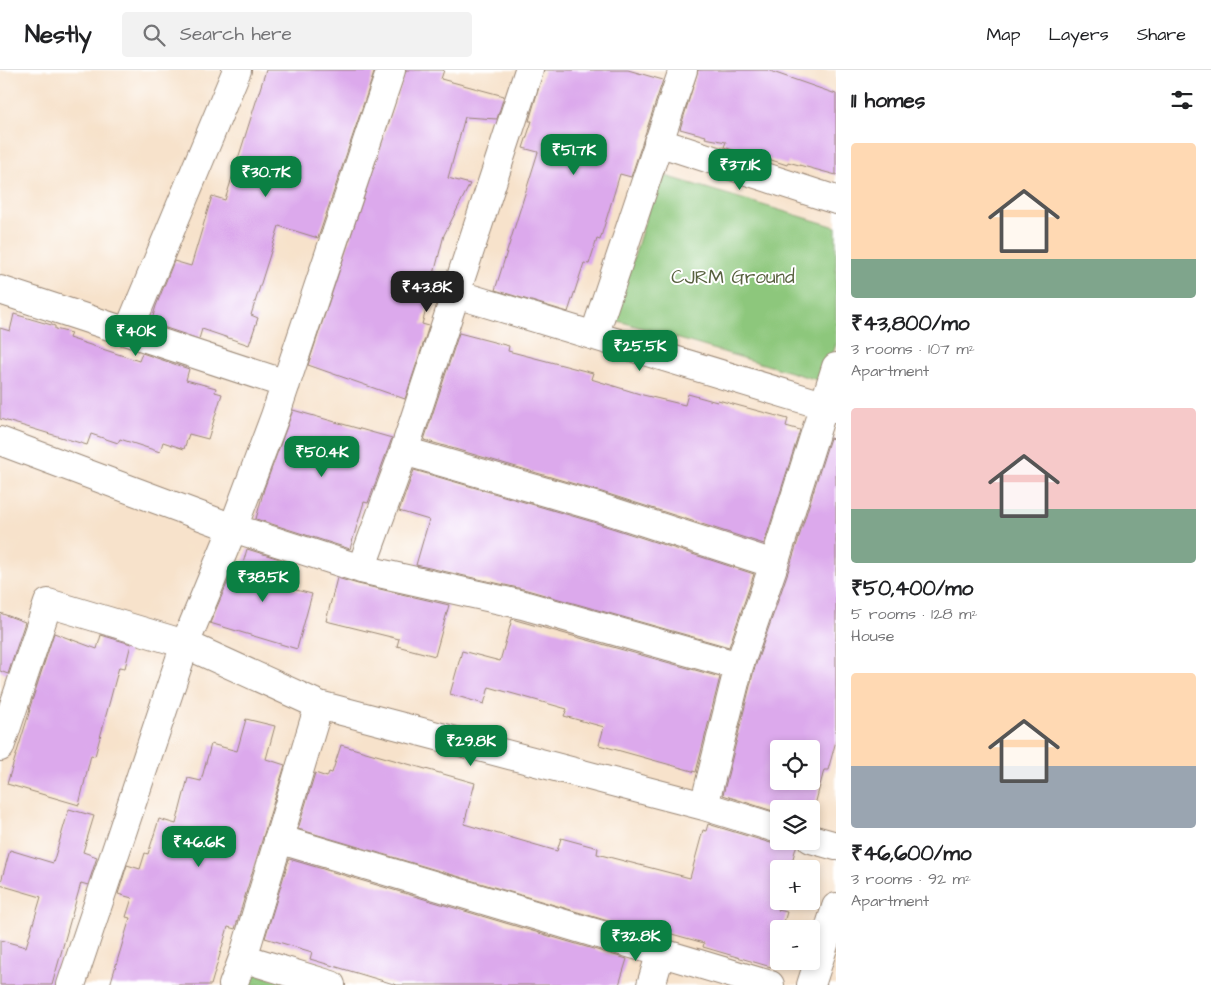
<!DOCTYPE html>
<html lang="en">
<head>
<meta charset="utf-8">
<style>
  body { margin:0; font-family:"Architects Daughter",sans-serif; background:#f2f2f2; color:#202124; height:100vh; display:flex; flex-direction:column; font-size:19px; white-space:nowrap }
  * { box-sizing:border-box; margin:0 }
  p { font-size:16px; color:#757577 }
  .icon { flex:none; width:28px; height:28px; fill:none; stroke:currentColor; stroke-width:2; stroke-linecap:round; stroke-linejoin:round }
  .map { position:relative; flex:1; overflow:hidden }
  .side { display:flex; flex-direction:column; background:#fff; width:375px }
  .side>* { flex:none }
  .buttons { position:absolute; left:770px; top:670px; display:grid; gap:10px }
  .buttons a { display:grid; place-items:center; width:50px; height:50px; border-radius:5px; background:#fff; box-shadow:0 2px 8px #0003; font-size:25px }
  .price { position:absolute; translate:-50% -42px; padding:0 11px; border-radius:10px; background:#0b8043; color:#fff; font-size:16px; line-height:32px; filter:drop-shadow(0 1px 2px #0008) }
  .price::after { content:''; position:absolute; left:50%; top:30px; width:15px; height:11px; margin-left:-8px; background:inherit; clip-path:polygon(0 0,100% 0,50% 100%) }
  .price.active { background:#222; color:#fff }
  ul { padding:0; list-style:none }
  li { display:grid; align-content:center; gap:10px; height:265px; padding:0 15px }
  li span { display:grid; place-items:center; height:155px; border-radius:5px; color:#555 }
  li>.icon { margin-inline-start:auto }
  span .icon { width:90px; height:90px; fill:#fffc; stroke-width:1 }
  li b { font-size:21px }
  h2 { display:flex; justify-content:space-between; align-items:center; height:60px; padding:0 15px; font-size:21px }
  header { display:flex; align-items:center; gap:30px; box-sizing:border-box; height:70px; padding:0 25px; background:#fff; border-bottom:1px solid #e0e0e0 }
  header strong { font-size:24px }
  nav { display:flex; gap:28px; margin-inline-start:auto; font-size:18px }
  .search { width:350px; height:45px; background:#f2f2f2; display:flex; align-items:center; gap:12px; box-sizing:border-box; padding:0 18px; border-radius:5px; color:#757577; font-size:19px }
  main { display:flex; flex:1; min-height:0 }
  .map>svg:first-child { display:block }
  .green { fill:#8dc77b; stroke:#64784c }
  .building { fill:#dca9ec; fill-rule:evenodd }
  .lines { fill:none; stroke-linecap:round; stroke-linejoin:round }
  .minor-casing { stroke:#998674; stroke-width:30 }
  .tertiary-casing { stroke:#998674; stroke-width:30 }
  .minor { stroke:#fff; stroke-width:28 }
  .tertiary { stroke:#fff; stroke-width:28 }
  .labels { text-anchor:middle; stroke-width:4; stroke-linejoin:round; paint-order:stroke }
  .park-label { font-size:19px; fill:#58613f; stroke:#fff }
</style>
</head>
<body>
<header>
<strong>Nestly</strong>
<div class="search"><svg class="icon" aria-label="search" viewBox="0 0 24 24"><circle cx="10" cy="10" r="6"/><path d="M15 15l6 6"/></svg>Search here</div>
<nav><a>Map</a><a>Layers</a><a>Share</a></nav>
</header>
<main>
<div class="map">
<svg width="836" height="915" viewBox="0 0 836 915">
  <rect width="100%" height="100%" fill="#fff"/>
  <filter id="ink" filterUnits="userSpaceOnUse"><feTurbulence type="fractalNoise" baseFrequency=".02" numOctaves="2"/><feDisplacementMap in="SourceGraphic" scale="10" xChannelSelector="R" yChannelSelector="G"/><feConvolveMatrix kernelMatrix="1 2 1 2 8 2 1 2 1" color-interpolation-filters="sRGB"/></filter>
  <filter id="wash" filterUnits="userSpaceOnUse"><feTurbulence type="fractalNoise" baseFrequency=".0096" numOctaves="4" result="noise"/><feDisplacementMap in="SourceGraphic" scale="20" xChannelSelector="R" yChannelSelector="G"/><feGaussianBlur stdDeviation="1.12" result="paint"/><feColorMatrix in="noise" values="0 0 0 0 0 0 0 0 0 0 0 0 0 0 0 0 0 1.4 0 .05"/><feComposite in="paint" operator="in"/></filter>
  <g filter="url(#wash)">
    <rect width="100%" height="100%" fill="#f7e2cb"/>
    <path class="green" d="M659,104L836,157V274L824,312L615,250Z
      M250,902L293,915H245Z"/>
    <g id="blocks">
      <path class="building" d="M266,0H375L318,168L279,156L251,245L258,248L249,275L202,259L199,269L151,253L156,236L174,191L191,196L212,126L225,130Z
        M406,0H444L441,9L504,26L497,49L465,47L448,108L470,114L444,165L434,204H436L422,254L429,256L405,329L308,295Z
        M544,0H628L663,10L631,107L620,104L600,170L597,169L589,194L584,193L568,242L495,220L538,82L523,78L532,51H529Z
        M698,0H767L836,24V105L788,92L787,95L765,88L764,90L724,77L726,72L705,68L706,66L680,59Z
        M14,244L55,256V259L71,263L69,268L139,291L142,283L189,299L186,310L216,318L215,322L222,324L208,369L189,364L184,379L163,372L160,382L120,369L118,373L91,364L87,375L0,349V258L10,261Z
        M459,263L509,276L508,281L593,303L591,309L643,325L685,335L688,324L717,332L718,330L788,349L786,356L800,360L764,474L602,422L424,370Z
        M293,340L392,368L368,433L364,432L350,479L256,449L264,419Z
        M830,368L836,370V671L828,700H824L814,739L807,737L806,739H779V743L723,725L754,600L789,499ZM779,679H811V711H779Z
        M414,400L593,452L754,504L729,577L527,520L416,495L429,450L399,441Z
        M247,479L283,490L276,515L312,524L297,579L210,553L232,502L240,504Z
        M337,508L358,514L449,535L435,586L397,576L399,569L326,551Z
        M0,543L25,552L8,604L0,601Z
        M512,549L720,607L696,702L599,675L604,657L564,646L567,639L489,617L484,634L450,624L462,581L500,591Z
        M54,563L97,579L101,565L131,574L125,598L119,597L95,686L91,685L79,735L7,714L30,640H29Z
        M246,649L275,656L266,689L285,695L235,859L228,857L211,915H110L130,848L126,847L132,828L118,824L127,795L140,799L145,783L148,784L159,749L176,754L188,708L201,711L211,674L237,681Z
        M341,675L475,713L464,754L557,781L561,768L598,778L597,784L690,808L703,760L706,761L708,754L774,774H782L788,771H796L797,774L790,799H779V831H781L778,840L787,842L782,859H779V871L771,897L703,877L704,873L636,854L635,859L298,759L315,703L327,707L329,702L332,703Z
        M69,739L94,746L83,782L97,787L88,815L81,813L52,915H0V870L26,877L41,827L0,815L10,780L53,793Z
        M289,789L627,889L619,915H397L310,889L312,882L265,868Z"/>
    </g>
  </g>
  <g filter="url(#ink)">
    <use href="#blocks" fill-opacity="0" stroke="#998674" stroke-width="1"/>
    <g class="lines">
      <defs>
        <path id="minor" d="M658,72L836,130
          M0,220L286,314
          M456,224L836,339
          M128,262L237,0
          M594,266L683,0
          M0,371L233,458L361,499L523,535L739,596
          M404,381L598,437L774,494
          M361,499L404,381L529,0
          M0,677L48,533L185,574L319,635L704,736L779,759
          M704,736L739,596L774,494L836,297
          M278,769L770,915
          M811,769L836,776
          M243,888L331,915
          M71,915L185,574L233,458L275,346L391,0
          M233,915L243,888L319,635
          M651,915L661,882"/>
        <path id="tertiary" d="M811,915L836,837"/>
      </defs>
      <use href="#minor" class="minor-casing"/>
      <use href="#tertiary" class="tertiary-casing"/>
      <use href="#minor" class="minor"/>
      <use href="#tertiary" class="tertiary"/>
    </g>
  </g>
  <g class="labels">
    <g class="park-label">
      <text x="733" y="213">CJRM Ground</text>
    </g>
  </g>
</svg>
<div class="buttons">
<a><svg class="icon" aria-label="locate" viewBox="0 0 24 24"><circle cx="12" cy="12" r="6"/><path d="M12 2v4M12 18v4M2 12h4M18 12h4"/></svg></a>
<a><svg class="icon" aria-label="layers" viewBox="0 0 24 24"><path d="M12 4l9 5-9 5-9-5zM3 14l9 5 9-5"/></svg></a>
<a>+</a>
<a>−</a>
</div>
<b class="price" style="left:574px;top:106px">₹51.7K</b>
<b class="price" style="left:740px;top:121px">₹37.1K</b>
<b class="price" style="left:266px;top:128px">₹30.7K</b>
<b class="price active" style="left:427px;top:243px">₹43.8K</b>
<b class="price" style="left:136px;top:287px">₹40K</b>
<b class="price" style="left:640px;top:302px">₹25.5K</b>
<b class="price" style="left:322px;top:408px">₹50.4K</b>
<b class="price" style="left:263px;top:533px">₹38.5K</b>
<b class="price" style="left:471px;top:697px">₹29.8K</b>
<b class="price" style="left:199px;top:798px">₹46.6K</b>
<b class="price" style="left:636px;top:892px">₹32.8K</b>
</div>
<section class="side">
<h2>11 homes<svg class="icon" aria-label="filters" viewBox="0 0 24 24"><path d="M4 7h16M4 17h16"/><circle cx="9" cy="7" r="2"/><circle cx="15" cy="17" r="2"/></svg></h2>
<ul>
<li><span style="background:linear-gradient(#ffd9b3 75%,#7fa58c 0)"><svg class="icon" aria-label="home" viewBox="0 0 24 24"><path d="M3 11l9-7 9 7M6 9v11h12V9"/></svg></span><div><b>₹43,800/mo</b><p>3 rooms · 107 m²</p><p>Apartment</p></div></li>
<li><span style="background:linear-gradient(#f6c9c9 65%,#7fa58c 0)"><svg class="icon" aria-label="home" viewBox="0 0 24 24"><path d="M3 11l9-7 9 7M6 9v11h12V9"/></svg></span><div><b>₹50,400/mo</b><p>5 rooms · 128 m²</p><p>House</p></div></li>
<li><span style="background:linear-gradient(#ffd9b3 60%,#9aa5b1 0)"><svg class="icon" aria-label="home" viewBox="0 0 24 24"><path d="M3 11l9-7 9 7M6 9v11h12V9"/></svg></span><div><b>₹46,600/mo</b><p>3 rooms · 92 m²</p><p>Apartment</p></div></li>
</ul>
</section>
</main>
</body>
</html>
